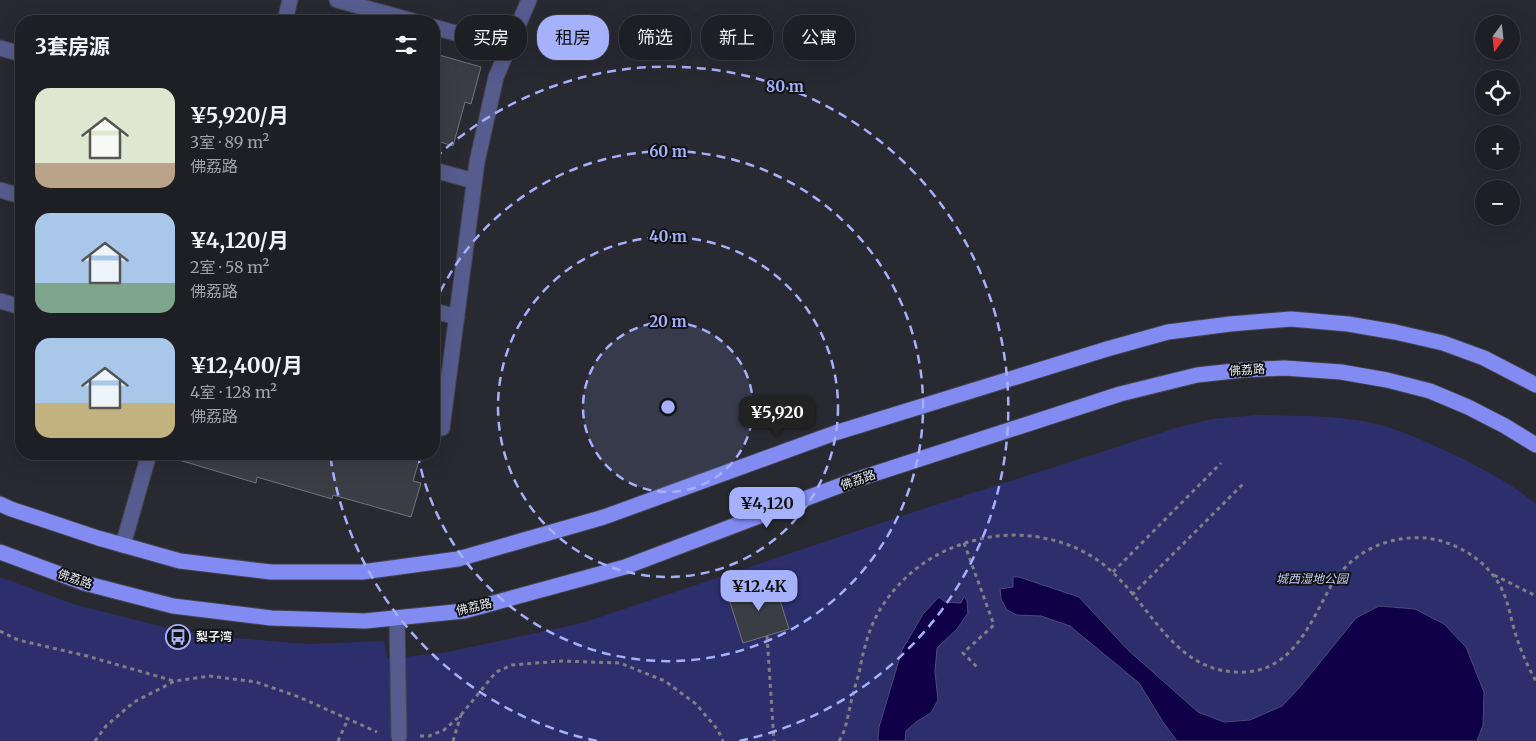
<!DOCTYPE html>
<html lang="zh">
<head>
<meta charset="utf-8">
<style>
  body { margin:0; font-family:Merriweather,"Noto Sans SC",serif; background:#26272d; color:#f1f3f6; height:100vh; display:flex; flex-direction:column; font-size:19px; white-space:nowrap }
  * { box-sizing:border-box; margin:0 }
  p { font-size:16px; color:#a1a2a7 }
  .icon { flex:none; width:28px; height:28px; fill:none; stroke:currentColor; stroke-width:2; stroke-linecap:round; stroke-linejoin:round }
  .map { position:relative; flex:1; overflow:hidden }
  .drawer { position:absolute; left:15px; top:15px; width:425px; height:445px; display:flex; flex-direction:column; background:#1e1f25; border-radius:20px; box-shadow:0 5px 20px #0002,0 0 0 1px #3c3d42 }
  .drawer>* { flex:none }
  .hud { position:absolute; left:455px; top:15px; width:475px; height:45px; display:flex; gap:10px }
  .needle { width:32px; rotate:195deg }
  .fabs { position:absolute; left:1475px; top:15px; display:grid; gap:10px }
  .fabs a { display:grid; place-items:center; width:45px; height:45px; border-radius:50%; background:#1e1f25; box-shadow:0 5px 20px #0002,0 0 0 1px #3c3d42; font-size:25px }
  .price { position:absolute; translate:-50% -42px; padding:0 11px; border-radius:10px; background:#a6b1fc; color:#111; font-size:16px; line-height:32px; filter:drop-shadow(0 1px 2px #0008) }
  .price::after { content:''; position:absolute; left:50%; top:30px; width:15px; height:11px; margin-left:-8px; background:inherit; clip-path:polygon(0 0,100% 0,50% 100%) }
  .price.selected { background:#222; color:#fff }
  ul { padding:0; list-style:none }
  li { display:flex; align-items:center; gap:15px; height:125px; padding:0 20px }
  li span { display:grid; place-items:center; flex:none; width:140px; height:100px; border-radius:15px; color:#555 }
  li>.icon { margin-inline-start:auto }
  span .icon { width:60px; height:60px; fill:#fffc; stroke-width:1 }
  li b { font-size:21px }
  h2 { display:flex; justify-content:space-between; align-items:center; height:60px; padding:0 20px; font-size:21px }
  .tag { padding:0 18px; border-radius:20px; background:#1e1f25; box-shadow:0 5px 20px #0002,0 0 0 1px #3c3d42; font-size:18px; line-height:45px }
  .tag.selected { background:#a6b1fc; color:#111 }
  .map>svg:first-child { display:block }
  .green { fill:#2c2f6c }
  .water { fill:#0f0047; stroke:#504679 }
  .building { fill:#3b3d45; stroke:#73757f }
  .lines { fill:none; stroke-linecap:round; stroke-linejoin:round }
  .minor-casing { stroke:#43444b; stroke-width:17 }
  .major-casing { stroke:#43444b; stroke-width:17 }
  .path { stroke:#7e7f86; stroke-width:3; stroke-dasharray:4 4; stroke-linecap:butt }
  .minor { stroke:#565c8e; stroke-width:15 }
  .major { stroke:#818bf2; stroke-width:15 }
  .ring { fill:none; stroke:#a6b1fc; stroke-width:2.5; stroke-dasharray:9 6 }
  .labels { text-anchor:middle; stroke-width:4; stroke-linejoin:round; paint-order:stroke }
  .street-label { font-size:12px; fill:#e8e9ee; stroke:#111216 }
  .park-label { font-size:12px; font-style:italic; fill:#c5ccf6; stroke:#111216 }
  .poi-label { font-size:12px; font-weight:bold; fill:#e8e9ee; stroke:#111216; text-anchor:start }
  .centre { fill:#a6b1fc; stroke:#111216; stroke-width:2.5 }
  .ring-label { font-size:15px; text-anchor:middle; font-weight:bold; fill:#a6b1fc; stroke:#111216; stroke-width:4; stroke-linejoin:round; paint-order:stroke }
</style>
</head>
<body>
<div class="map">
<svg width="1536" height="741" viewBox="0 0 1536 741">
  <rect width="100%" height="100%" fill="#282931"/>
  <path class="green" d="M1258,415C1294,416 1332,415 1368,422C1394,427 1420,439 1444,450C1476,465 1509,481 1536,504V741H0V577L73,604L171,629L212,636L306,644L384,641L387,659L448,652L582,623L923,509L1179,427L1212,419Z"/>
  <path class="water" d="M1013,577H1019L1079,597L1128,650L1198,712L1224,722L1250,720L1282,706L1300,687L1356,618L1379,606L1415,609L1444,624L1466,647L1484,692L1483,725L1477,741H1177L1163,722L1139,683L1070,626L1041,616L1017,615L1007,610L1001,599L1000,589L1013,587Z
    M964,596L967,601L968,613L957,629L937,648L935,672L938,700L931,713L916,722L906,731L905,741H878L879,727L902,650L923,614L939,597L945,602L961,603Z"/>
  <path class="building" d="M439,55L481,67L471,104L465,102L453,146L434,140V76Z
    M180,454H421L413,481L421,483L411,517L333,495L332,499L257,477L256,483L179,460Z
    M774,581L789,629L743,643L728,596Z"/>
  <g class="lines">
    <defs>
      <path id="minor" d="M337,0L413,21
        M285,21L290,0
        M434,27L508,48
        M0,48L21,54
        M434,170L474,181
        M0,190L21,196
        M0,301L21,307
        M434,311L457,317
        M434,425L442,428L477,162L496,77L529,0
        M123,545L149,454
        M397,618L399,736"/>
      <path id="major" d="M0,504L11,509L98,538L180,561L271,572H362L458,559L604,517L835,433L1107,349L1168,332L1230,324L1291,319L1348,324L1395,332L1443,343L1484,358L1536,385
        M0,552L84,583L173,606L271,618L365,621L464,611L625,567L852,481L1120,394L1197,375L1243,370L1284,368L1341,372L1387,380L1430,391L1468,407L1505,426L1536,445"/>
    </defs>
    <use href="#minor" class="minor-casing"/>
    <use href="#major" class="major-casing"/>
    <path class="path" d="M964,543L994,625L963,653L979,669
      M1113,572L1221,463
      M1494,575L1536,596
      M1132,595L1243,484
      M0,631L18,640L87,656L174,681
      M767,636L774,741
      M420,736H429L444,730L461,715L496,672L512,665L561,661L620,663L665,681L696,704L718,730L723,741
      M95,741L106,726L134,702L175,681L210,676L256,682L299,697L377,732
      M338,741L348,719
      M453,741L461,715
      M839,741C846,730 847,719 850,707C852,696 856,684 859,673C864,647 870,623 885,602C907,570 939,549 976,540C1020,528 1075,538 1110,570C1154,609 1176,676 1246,672C1294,669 1311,621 1331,586C1351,552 1388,535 1426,538C1451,541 1476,554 1492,574C1505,589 1508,606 1513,625C1518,644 1526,664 1536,681"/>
    <use href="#minor" class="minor"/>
    <use href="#major" class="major"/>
  </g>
  <circle cx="668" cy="407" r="85" fill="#a6b1fc" fill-opacity=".12"/>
  <g class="ring">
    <circle cx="668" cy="407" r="85"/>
    <circle cx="668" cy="407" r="170"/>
    <path d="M434 305A255 255 0 1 1 418 456"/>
    <path d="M597 741A341 341 0 0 1 330 454M435 158A341 341 0 1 1 739 741"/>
  </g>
  <defs>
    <symbol id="bus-ring" viewBox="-11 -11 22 22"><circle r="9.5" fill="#111216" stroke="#a6b1fc" stroke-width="1.5"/><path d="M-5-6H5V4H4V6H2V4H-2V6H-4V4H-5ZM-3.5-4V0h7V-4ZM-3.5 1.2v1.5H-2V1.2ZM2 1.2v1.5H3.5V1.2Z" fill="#a6b1fc"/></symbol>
  </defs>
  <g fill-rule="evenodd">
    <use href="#bus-ring" x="164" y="623" width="28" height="28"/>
  </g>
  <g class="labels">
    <g class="street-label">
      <text transform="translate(1247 370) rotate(-4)" y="4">佛荔路</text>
      <text transform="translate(858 480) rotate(-19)" y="4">佛荔路</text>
      <text transform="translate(75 579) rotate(19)" y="4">佛荔路</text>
      <text transform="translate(474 607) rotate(-13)" y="4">佛荔路</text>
    </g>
    <g class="park-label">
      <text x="1312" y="583">城西湿地公园</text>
    </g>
    <g class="poi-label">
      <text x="196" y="641">梨子湾</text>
    </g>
  </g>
  <circle cx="668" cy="407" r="8" class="centre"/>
  <g class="ring-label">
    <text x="785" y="92">80 m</text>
    <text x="668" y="157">60 m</text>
    <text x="668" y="242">40 m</text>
    <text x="668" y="327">20 m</text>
  </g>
</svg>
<div class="fabs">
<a><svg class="needle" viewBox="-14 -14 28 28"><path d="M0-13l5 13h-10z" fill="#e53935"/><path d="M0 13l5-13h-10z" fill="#a1a2a7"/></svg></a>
<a><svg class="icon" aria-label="locate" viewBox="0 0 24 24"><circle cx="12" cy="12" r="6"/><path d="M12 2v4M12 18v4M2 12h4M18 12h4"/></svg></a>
<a>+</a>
<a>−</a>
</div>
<b class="price selected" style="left:777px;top:438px">¥5,920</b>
<b class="price" style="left:767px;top:529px">¥4,120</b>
<b class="price" style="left:759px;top:612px">¥12.4K</b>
<div class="hud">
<a class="tag">买房</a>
<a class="tag selected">租房</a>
<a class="tag">筛选</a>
<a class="tag">新上</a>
<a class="tag">公寓</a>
</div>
<section class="drawer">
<h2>3套房源<svg class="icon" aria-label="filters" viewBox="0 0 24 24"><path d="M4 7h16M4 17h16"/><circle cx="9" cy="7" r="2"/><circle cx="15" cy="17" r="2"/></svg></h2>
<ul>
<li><span style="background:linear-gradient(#dfe7d0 75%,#b9a48a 0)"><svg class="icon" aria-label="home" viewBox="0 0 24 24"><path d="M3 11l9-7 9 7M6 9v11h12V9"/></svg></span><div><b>¥5,920/月</b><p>3室 · 89 m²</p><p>佛荔路</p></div></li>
<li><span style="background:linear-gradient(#a9c7e8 70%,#7fa58c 0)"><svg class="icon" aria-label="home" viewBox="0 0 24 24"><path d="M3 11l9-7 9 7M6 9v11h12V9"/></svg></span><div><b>¥4,120/月</b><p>2室 · 58 m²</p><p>佛荔路</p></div></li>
<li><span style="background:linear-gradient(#a9c7e8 65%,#c2b280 0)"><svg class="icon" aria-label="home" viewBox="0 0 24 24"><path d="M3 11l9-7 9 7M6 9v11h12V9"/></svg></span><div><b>¥12,400/月</b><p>4室 · 128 m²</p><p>佛荔路</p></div></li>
</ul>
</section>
</div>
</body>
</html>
